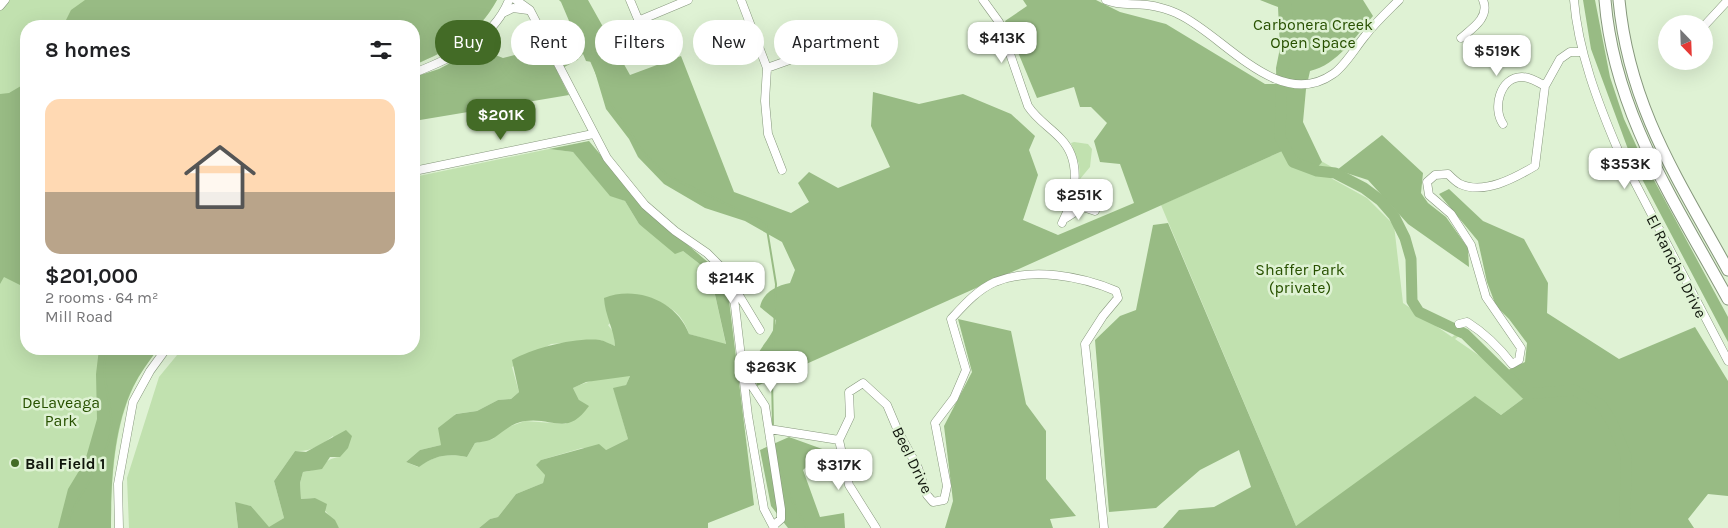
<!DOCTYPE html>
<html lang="en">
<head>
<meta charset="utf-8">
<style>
  body { margin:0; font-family:Karla,sans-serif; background:#f6f6f6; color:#202124; height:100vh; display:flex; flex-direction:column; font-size:19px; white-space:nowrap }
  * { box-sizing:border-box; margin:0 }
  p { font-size:16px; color:#757577 }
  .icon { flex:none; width:28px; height:28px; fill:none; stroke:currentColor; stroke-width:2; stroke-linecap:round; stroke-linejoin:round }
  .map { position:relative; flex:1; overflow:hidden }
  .side { position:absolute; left:20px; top:20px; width:400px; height:335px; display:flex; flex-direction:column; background:#fff; border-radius:20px; box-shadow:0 5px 20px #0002 }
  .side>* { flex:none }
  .guide { position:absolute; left:435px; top:20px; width:475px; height:45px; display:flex; gap:10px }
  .needle { width:32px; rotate:157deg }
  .buttons { position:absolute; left:1658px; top:15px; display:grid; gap:10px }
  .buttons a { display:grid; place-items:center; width:55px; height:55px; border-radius:50%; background:#fff; box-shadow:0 5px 20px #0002; font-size:25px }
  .price { position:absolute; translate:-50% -42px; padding:0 11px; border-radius:10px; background:#fff; color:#222; font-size:16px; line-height:32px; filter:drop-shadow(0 1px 2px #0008) }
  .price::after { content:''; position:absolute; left:50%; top:30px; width:15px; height:11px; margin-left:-8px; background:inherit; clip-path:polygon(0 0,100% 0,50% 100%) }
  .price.active { background:#436b26; color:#fff }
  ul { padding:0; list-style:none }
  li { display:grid; align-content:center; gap:10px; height:265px; padding:0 25px }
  li span { display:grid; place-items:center; height:155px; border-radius:15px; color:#555 }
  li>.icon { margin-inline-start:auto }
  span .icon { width:90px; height:90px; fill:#fffc; stroke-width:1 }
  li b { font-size:21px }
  h2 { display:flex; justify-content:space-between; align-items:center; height:60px; padding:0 25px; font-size:21px }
  .chip { padding:0 18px; border-radius:22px; background:#fff; box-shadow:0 5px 20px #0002; font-size:18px; line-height:45px }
  .chip.active { background:#436b26; color:#fff }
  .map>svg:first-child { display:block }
  .green { fill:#c1e1af }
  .forest { fill:#98bb84 }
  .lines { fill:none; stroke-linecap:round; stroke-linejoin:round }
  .stream { stroke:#98bb84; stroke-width:2 }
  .river { stroke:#98bb84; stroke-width:11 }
  .minor-casing { stroke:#86977c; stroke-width:9 }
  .highway-casing { stroke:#86977c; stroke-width:13 }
  .minor { stroke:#fff; stroke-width:8 }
  .highway { stroke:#fff; stroke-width:11 }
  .poi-dot { fill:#436b26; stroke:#dff2d4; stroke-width:2 }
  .labels { text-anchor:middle; stroke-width:5; stroke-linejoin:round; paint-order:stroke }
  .park-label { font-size:16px; fill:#285100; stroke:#dff2d4 }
  .street-label { font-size:16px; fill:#10160c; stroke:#dff2d4 }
  .poi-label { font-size:16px; font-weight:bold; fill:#10160c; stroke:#dff2d4; text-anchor:start }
</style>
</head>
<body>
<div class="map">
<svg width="1728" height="528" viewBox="0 0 1728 528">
  <rect width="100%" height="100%" fill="#dff2d4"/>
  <path class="green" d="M0,0H497C478,35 449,50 414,65V26H26V349H158C149,361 140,373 133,388C114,428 111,484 111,528H0Z
    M1297,131L1307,153L1337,170L1329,177L1367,198L1394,225L1403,303L1452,337L1456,334L1459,336L1455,339L1532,392L1501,415L1496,411L1491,412L1296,526L1161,205L1287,149Z
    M1074,142L1088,144L1092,149L1090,167L1080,179L1079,164L1071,143Z
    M549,149L573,152L610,195L625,201L639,224L683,251L710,272L726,345L689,334C681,310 667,305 645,296L608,325L614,333L615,346L600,340L551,344L512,367L519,392L511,399L498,400L477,411L455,414L441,445L420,450L406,462L418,467C434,456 447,453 467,457L475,443L493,439L505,428L525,421L566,424L579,400L573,388C590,380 611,375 630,376L626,385L614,389L628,439L606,450L582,448L541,460L545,475L543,483L516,494L498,517L490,519L479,528H339L315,498L301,499L300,483L303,472C322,471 323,458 340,457L333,436C321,445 311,452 295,451L274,481L284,518L269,528L251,506L235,503L238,528H129L127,478L159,377L182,349H414V177Z"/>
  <path class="forest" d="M85,0H497C478,35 449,50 414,65V26H63L71,10Z
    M559,0H588L630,75L681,56L734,192L791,213L809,202L798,183L809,172L838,188L890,167L871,126L873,92L919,104L963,94L1011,114L1035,136L1029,150L1038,175L1023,220L1058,235L1134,203L1120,164L1100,162L1094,141L1107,123L1091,107H1080L1074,87L1037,98L1005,21L1027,6L1023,0H1096L1120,12L1166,24L1265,84H1277L1276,68L1280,48L1278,7L1260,0H1363L1373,16C1356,36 1337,65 1310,71L1306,89L1303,122L1322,162L1316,169L1290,154L1287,149L757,386C756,380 754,373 754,366C756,348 774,338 776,320L760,307C763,292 776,286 790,283L795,270L782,242L745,221L705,208L664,184L638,157L629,139L606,109L592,62L586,61L561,2Z
    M1583,0H1595L1610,77L1624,119L1641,156L1728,317V342L1632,160L1591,49Z
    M545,47L569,95L414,121V77L439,69L478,48L503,58Z
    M26,83V288L4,277L0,284V94L9,93Z
    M1382,135L1423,173L1421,193L1428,203L1446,217L1468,248L1469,267L1408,224L1368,180L1337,170Z
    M589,141L646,209L717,270L729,300L754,505L708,523V528H479L490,519L498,517L516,494L543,483L545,475L536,465L541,460L599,444L606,450L628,439L613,388L626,385L630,376L586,382L573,388L579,400L589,406C567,437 554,417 525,421C512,423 504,431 494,438C489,441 481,442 475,443L467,457C447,453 434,456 419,467L406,462L420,450L441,445L438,428L456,414L477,411L498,400L511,399L519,392L512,360C533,348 576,337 600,340C605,341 610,344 615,346C614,329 605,316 604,298C636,285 677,301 689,334L726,344L710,272L683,251L675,254L639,224L625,201L610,196L573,152L549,149Z
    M1449,189L1483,221L1524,239L1548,283L1547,313L1619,359L1695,327L1728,381V496L1708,494L1688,519L1694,528H1163L1179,510L1214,507L1251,487L1239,450L1200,470L1156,508L1109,512L1095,340L1120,316L1136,310L1153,225L1168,223L1296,526L1475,396L1501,415L1532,392L1504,372L1525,362L1527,343L1509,319L1496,306L1487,282L1478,241L1439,194Z
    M958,319L1011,331L1026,404L1046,431V479L1076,516L1050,519L1053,528H945L953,501L944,426L972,372Z
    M99,349H158C149,361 140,373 133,387C113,429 111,482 111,528H58L68,489L85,461L97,419L96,374Z
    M346,430L352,436L348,448L340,457H330L322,469L303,472L300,483L301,499L315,498L327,504L325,512L335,520L339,528H238L235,502L251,506L269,527L284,518L274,481L295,451L306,452Z
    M789,437L825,450L803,470L820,517L844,513L845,528H788L771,506L760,450Z"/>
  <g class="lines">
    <path class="stream" d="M562,67L577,59L586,49L608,100L644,153L668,176L766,223L776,284L772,378L773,427
      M414,96L496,88L558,70
      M776,457L793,503L807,528
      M66,528C75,495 103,469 110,435C116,405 97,378 108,349"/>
    <path class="river" d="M568,0L586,49
      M1282,0L1286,5L1290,44L1282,70L1280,137L1293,162L1317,171L1335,173L1364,188L1380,200L1394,216L1405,238L1411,259L1412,301L1419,312L1465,334L1526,394L1574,390L1601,405L1612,422L1626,456L1625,528"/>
    <defs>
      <path id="minor" d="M516,0L530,10L607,158L645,205L675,231L707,253L721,267L731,285L735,306L748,416L764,509L774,528
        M630,0L653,55
        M741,0L767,68L765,101L768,134L782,170
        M983,0L999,22L1028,106C1037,120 1050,127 1061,139C1083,162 1075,198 1062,223
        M1106,0C1120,6 1131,3 1147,5C1156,6 1171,10 1180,15C1224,36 1279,112 1333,74C1345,66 1355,48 1365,36C1375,23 1387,12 1399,0
        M1574,0C1578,51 1598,103 1618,150L1728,361
        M0,6L5,0
        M505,12L513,8L528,10
        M638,21L688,0
        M1704,26L1728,0
        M1461,38C1473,28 1490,17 1483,0
        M767,68L877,29
        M414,73C452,58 493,40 509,0
        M1503,124C1492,108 1500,77 1522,77C1530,77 1538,82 1545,86
        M414,171L593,134
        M1074,193L1091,208
        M1066,218L1083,207L1095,211
        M734,287L760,330
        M1459,324L1467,322C1486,334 1499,347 1512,364L1519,360L1521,348L1486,297L1471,245L1451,214L1429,195L1427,182L1435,175L1448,174C1451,177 1456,182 1460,184C1484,195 1515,178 1535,166L1545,86L1560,59L1570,52H1583
        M744,382L750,383L765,406L781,509V519L773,526
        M769,429L839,440
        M839,440L850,417L849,392L863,383L887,405L898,431L918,468L927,495L933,502L944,500L947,486L935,423L954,398L966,370L951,319C964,305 977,290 995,282C1032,267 1081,276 1116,291L1118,298L1103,316L1085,344L1104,528
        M839,440L849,485L876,528
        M119,528L118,484L133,402L150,371L166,349"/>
      <path id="highway" d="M1605,0C1614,113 1675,202 1728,299
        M1619,0C1629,107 1678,179 1728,270"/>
    </defs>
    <use href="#minor" class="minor-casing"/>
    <use href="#highway" class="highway-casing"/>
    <use href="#minor" class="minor"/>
    <use href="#highway" class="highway"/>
  </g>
  <circle class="poi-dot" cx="15" cy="463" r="5"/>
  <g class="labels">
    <g class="park-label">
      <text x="1313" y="30">Carbonera Creek<tspan x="1313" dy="18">Open Space</tspan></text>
      <text x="1300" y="275">Shaffer Park<tspan x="1300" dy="18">(private)</tspan></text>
      <text x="61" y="408">DeLaveaga<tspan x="61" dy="18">Park</tspan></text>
    </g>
    <g class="street-label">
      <text transform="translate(1677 266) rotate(63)" y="6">El Rancho Drive</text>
      <text transform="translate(913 460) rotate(64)" y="6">Beel Drive</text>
    </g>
    <g class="poi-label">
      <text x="25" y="469">Ball Field 1</text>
    </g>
  </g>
</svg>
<div class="buttons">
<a><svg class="needle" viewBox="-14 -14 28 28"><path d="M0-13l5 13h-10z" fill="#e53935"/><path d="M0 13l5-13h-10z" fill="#757577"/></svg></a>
</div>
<b class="price" style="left:1002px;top:64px">$413K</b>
<b class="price" style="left:1497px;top:77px">$519K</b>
<b class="price active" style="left:501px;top:141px">$201K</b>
<b class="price" style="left:1625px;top:190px">$353K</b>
<b class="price" style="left:1079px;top:221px">$251K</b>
<b class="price" style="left:731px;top:304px">$214K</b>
<b class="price" style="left:771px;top:393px">$263K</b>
<b class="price" style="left:839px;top:491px">$317K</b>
<div class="guide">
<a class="chip active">Buy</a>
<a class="chip">Rent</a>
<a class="chip">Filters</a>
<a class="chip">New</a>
<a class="chip">Apartment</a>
</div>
<section class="side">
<h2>8 homes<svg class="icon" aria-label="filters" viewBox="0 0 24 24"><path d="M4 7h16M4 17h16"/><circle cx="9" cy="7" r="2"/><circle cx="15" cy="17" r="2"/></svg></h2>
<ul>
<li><span style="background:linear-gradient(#ffd9b3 60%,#b9a48a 0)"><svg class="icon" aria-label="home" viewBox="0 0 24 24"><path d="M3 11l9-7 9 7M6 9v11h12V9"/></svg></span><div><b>$201,000</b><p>2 rooms · 64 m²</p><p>Mill Road</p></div></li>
</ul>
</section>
</div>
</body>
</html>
